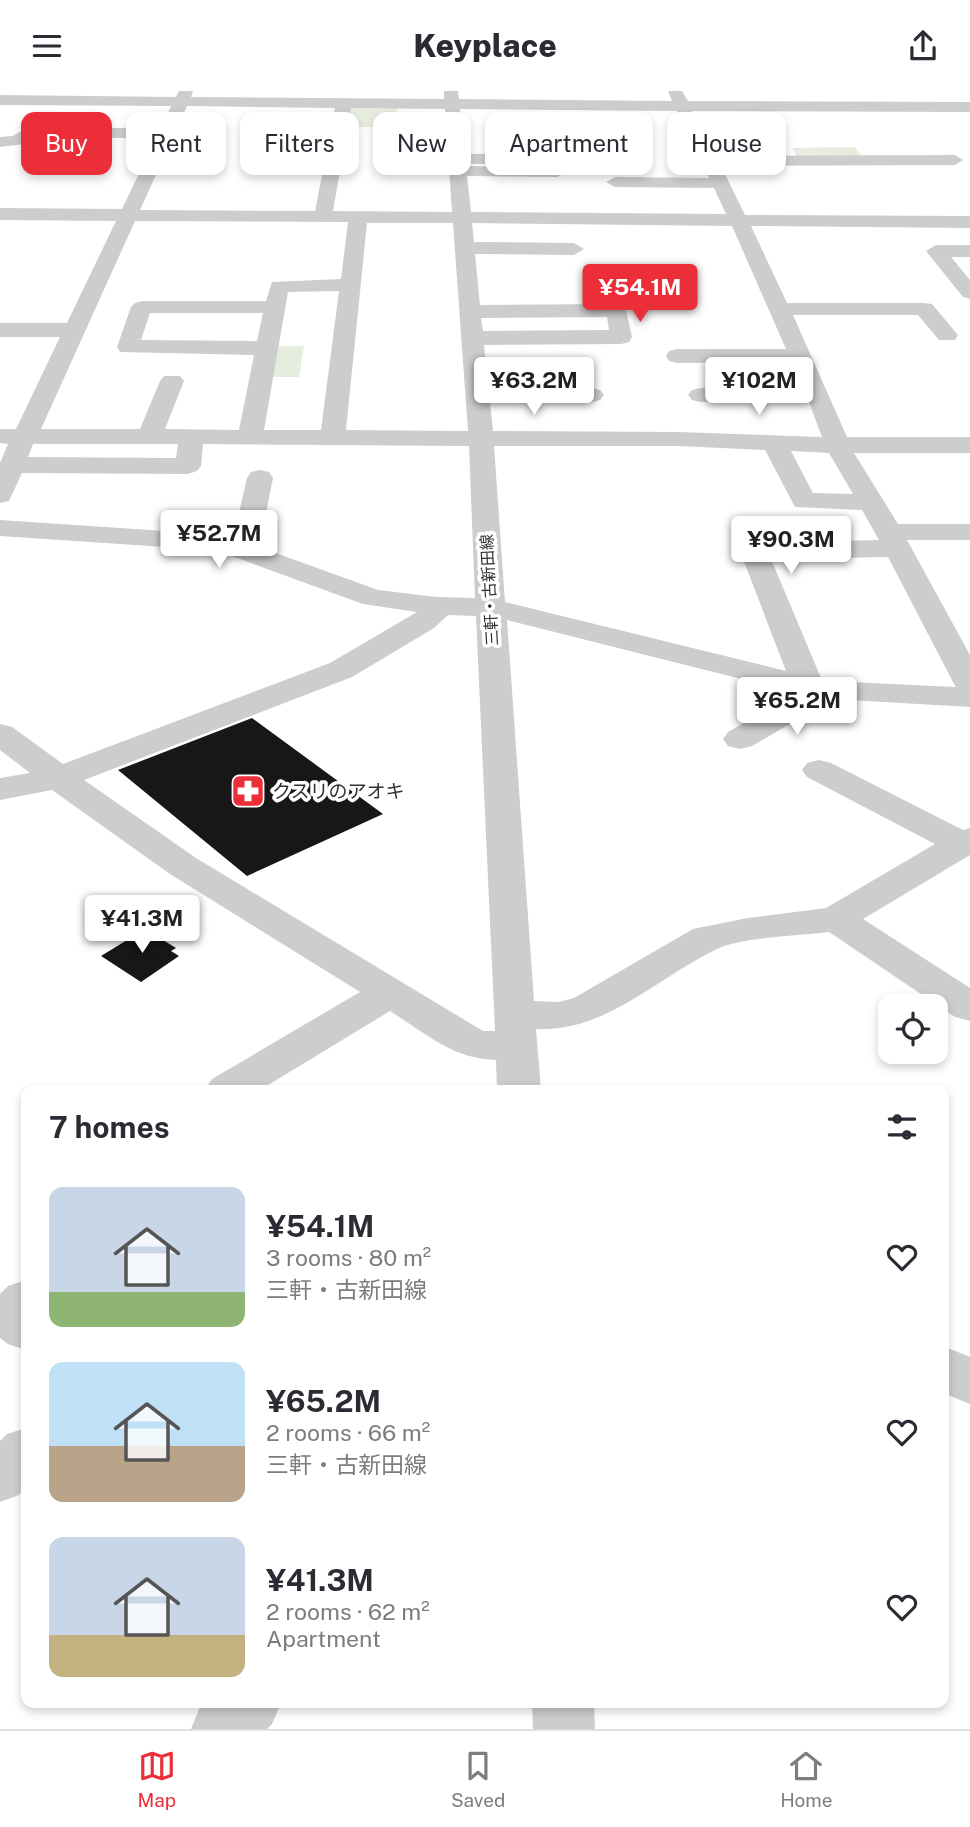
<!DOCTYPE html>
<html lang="en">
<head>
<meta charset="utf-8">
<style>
  body { margin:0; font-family:"Public Sans","Noto Sans JP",sans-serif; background:#f7f7f7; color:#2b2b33; height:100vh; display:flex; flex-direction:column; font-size:26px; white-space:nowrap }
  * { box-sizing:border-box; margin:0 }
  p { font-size:23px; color:#7c7c81 }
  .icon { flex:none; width:38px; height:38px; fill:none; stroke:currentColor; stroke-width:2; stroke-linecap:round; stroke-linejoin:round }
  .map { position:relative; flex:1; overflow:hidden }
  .side { position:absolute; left:21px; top:994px; width:928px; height:623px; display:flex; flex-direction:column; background:#fff; border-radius:14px; box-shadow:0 4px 10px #0003 }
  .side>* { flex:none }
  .hud { position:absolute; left:21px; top:21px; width:929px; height:63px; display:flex; gap:14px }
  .tools { position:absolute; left:878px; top:903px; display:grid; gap:14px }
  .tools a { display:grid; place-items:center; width:70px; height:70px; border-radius:14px; background:#fff; box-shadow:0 4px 10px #0003; font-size:35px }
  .price { position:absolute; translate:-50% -60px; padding:0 16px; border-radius:7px; background:#fff; color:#222; font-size:23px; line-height:46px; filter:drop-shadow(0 2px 4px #0008) }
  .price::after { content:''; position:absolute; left:50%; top:42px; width:21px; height:16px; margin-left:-10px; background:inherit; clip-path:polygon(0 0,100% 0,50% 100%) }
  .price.active { background:#eb2e37; color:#fff }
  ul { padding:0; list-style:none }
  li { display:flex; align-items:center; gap:21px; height:175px; padding:0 28px }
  li span { display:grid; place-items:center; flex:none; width:196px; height:140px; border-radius:14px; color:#555 }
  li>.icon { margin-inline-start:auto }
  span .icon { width:84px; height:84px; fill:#fffc; stroke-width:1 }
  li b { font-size:30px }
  h2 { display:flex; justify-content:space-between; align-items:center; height:84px; padding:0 28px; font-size:30px }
  .tag { padding:0 24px; border-radius:14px; background:#fff; box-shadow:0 4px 10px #0003; font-size:24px; line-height:63px }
  .tag.active { background:#eb2e37; color:#fff }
  header { display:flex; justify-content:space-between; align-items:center; height:91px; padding:0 28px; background:#fff; font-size:32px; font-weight:800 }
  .tab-bar { display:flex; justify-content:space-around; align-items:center; height:98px; border-top:2px solid #e1e1e2; background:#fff; font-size:19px; color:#7c7c81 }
  .tab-bar a { display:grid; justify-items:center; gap:4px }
  .tab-bar .active { color:#eb2e37 }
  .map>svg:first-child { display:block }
  .green { fill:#e6edde }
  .building { fill:#171717 }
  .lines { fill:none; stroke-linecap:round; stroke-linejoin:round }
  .minor { fill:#cdcdcd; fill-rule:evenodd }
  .labels { text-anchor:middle; stroke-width:7; stroke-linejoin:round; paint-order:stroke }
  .far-street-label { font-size:16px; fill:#303030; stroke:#fff }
  .poi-label { font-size:19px; fill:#303030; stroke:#fff; text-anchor:start }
</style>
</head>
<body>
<header><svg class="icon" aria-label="menu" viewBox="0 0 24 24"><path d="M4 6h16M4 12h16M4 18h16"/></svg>Keyplace<svg class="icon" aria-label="share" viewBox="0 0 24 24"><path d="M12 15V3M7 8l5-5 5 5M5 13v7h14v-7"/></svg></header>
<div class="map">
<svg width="970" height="1638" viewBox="0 0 970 1638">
  <rect width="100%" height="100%" fill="#fff"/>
  <path class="green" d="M348,16H397L394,36H343Z
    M855,56L862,66L798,67L792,57Z
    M275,255H304L299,286H269Z"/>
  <path class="building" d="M252,627L383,723L247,785L118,679Z
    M145,838L176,857L171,860L179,865L141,891L101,865Z"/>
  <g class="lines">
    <path class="minor" d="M179,0H193L191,6L444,8V0H458L459,8L672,10L668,0H682L688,10L970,11V21L692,20L715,65L955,64L963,69L955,74L721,75L745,124L970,125V137L751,135L787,212H924L932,213L958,244L955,249H939L918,224H793L847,346H970V362H854L898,433H970V449H907L970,564V616L832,608L752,655L740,658L728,655L723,648L728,641L797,602L507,529L534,910L559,911L574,907L693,838L748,827L826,817L935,753L807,686L802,679L807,672L819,669L831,672L963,739L970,737V764L863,828L970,897V930L955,926L829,841C799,845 742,846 717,858C656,887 607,941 536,938L541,999H497L496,969C453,968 425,942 390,920L260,999H205L212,988L360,901L170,783L52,699L0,709V687L30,682L0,659V633L12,636L63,673L330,572L417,521L363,513L229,464L195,458L0,445V429L195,442L233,448L247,387L251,381L260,379L269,381L273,387L259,456L378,499L436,506L475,507L469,355L203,353L201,375L197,380L188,383L22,382L9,410L0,412V372L8,353L0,352V338H16L60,246H0V232H67L116,130L0,129V117L122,118L156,47H30L24,53L0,56V46L13,45L26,37H161L171,15L0,14V4L176,6ZM187,15L335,17L315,120L140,119ZM351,17L445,18L452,121L333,120ZM460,18L677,20L709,87L615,86L606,91L615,96L714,97L726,123L471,121L467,85L557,86L566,81L563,68L555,63H465ZM466,73H547L548,76L466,75ZM135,130L348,131L341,188L272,191L266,210H142L135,212L131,216L117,256L120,261L254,264L239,339L165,338L184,290L180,285H164L160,290L140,338H41ZM367,132H453L468,340L346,339ZM472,132L732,135L786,258H677L669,260L666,265L669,270L677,272H792L803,297H700L692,299L688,304L692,309L700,311H809L822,346L679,341L493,340L490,310L592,311L600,309L604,304L600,299L592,297L488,296L484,254L621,253L629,251L632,246L625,214L617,213L480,214L475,163L574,164L584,158L574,152L474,151ZM339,200L321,339H264L288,201ZM150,222H263L257,250L141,249ZM607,226L609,239L483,240L481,227ZM33,353H178L176,367L28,366ZM494,355H679L765,359L795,416L862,419L879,449L754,452L744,454L740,460L786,580L505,511ZM791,360L829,362L853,403L813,402ZM888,466L954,593L956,596L849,591L821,587L771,468ZM448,524L476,525L495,940H483L196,767L84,689L352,586L434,537Z
      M936,154H970V166H951L970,189V208L963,206L926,160Z
      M26,1189V1259L8,1253L0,1247V1203L8,1195Z
      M943,1255L970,1266V1313L943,1302Z
      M26,1337V1397L19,1404L0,1411V1350L7,1343Z
      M205,1612H281L272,1633L267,1638H191L200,1616Z
      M532,1612H594L595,1638H533Z"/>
  </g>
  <defs>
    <symbol id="pharmacy-square" viewBox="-11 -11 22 22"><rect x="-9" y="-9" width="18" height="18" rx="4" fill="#eb2e37" stroke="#fff"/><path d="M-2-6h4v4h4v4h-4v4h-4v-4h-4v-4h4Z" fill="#fff"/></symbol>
  </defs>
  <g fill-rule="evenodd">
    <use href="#pharmacy-square" x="229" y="681" width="38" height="38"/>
  </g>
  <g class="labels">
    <g class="far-street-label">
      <text transform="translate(489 499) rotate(-93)" y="6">三軒・古新田線</text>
    </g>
    <g class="poi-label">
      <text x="272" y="707">クスリのアオキ</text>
    </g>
  </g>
</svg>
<div class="tools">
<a><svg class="icon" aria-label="locate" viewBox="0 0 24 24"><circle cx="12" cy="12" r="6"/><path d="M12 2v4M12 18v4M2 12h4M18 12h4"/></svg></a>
</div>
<b class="price active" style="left:640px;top:233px">¥54.1M</b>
<b class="price" style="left:534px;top:326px">¥63.2M</b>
<b class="price" style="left:759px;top:326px">¥102M</b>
<b class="price" style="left:219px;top:479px">¥52.7M</b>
<b class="price" style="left:791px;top:485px">¥90.3M</b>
<b class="price" style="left:797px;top:646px">¥65.2M</b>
<b class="price" style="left:142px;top:864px">¥41.3M</b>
<div class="hud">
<a class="tag active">Buy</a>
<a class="tag">Rent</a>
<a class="tag">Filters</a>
<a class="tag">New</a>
<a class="tag">Apartment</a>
<a class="tag">House</a>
</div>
<section class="side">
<h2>7 homes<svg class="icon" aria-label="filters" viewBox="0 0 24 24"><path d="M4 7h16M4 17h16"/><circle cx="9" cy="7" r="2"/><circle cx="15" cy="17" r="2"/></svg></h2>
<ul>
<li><span style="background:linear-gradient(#c9d6e8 75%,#8fb573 0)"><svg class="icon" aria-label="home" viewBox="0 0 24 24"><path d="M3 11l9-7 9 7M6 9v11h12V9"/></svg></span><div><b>¥54.1M</b><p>3 rooms · 80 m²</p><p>三軒・古新田線</p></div><svg class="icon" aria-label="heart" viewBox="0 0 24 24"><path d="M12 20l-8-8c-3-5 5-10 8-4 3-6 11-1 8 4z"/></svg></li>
<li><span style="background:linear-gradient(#bfe0f5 60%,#b9a48a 0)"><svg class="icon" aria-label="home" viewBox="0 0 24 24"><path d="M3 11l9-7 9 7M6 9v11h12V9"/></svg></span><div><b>¥65.2M</b><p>2 rooms · 66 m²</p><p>三軒・古新田線</p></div><svg class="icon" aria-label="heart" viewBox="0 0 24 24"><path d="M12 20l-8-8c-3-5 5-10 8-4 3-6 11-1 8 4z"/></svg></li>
<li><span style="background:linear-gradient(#c9d6e8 70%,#c2b280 0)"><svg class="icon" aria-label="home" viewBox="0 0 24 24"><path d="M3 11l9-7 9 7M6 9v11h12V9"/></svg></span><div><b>¥41.3M</b><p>2 rooms · 62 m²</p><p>Apartment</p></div><svg class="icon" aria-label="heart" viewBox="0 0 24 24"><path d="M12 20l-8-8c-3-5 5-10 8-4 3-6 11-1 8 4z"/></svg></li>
</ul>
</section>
</div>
<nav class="tab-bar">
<a class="active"><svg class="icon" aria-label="map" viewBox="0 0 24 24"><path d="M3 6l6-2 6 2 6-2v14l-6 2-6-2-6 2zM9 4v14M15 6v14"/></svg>Map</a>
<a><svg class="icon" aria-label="saved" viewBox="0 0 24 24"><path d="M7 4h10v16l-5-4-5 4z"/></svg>Saved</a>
<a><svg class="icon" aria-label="home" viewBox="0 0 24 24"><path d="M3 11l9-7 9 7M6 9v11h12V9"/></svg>Home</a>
</nav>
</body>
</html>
